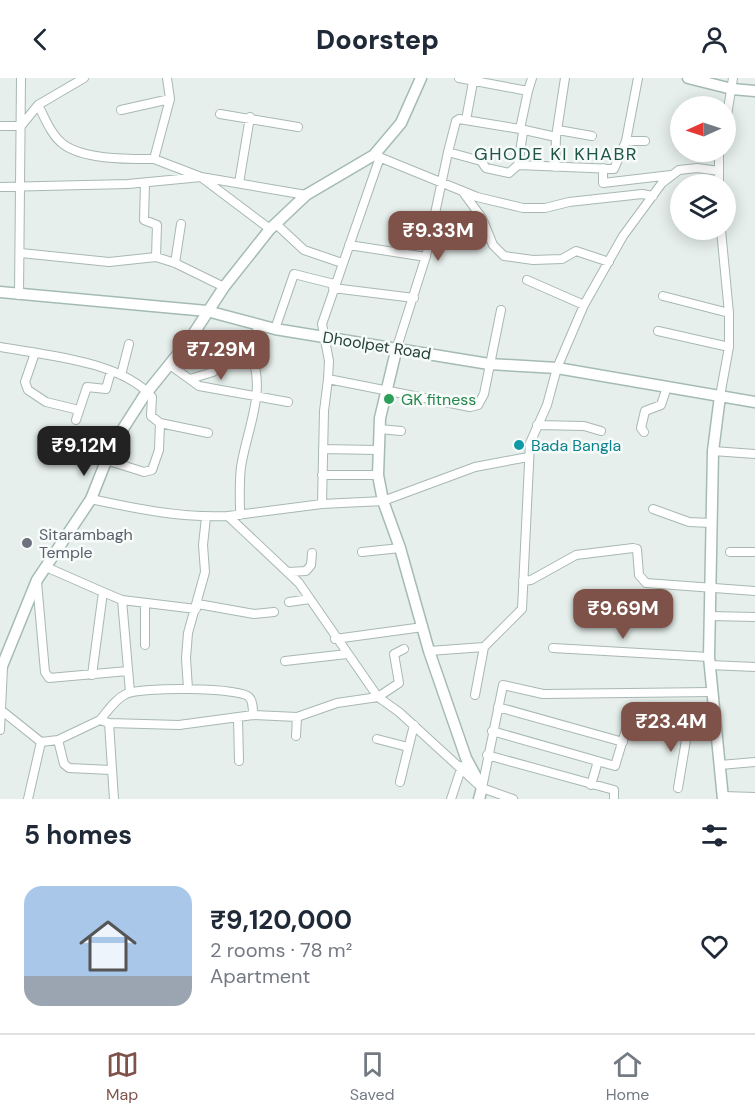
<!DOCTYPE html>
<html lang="en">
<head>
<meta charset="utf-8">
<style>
  body { margin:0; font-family:"DM Sans",sans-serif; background:#f2f2f3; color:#1f2937; height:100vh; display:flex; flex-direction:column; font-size:22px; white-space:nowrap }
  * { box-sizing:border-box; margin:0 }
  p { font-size:20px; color:#747a83 }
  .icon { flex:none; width:33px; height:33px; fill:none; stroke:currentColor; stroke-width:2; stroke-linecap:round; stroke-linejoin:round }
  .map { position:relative; height:721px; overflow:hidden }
  .sheet { display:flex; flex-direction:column; background:#fff; flex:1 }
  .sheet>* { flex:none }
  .needle { width:39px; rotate:267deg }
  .controls { position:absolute; left:670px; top:18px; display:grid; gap:12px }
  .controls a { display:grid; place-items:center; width:66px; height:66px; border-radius:50%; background:#fff; box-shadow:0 3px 15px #0003; font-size:30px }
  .price { position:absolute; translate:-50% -51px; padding:0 14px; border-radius:12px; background:#7f5249; color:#fff; font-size:20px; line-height:39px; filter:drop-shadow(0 2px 3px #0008) }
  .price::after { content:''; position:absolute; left:50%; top:36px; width:18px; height:14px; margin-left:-9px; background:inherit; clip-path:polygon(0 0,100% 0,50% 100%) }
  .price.current { background:#222; color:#fff }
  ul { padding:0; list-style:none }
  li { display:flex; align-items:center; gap:18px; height:150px; padding:0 24px }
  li+li { border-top:2px solid #e0e1e3 }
  li span { display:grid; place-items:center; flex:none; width:168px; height:120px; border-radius:18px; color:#555 }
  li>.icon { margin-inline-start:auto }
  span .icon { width:72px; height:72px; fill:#fffc; stroke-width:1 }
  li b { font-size:26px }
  h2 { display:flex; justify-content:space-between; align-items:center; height:72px; padding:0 24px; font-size:26px }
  header { display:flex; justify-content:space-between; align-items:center; height:78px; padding:0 24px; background:#fff; font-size:27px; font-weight:800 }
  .menu { display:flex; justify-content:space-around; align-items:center; height:84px; border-top:2px solid #e0e1e3; background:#fff; font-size:16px; color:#747a83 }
  .menu a { display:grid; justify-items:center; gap:3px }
  .menu .current { color:#7f5249 }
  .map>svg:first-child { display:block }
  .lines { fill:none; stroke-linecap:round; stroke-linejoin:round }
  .street-casing { stroke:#a8b8b2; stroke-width:10 }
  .secondary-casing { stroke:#a4bbb3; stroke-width:13 }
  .street { stroke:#fff; stroke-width:8 }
  .secondary { stroke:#fff; stroke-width:10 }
  .leisure-dot { fill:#2e9e5b; stroke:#f7fbf9; stroke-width:2 }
  .culture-dot { fill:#0f9aa8; stroke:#f7fbf9; stroke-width:2 }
  .worship-dot { fill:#6b7280; stroke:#f7fbf9; stroke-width:2 }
  .labels { text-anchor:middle; stroke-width:5; stroke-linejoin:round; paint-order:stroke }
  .street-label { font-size:16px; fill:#24423a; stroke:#f7fbf9 }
  .leisure-label { font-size:16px; fill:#27864d; stroke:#f7fbf9; text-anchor:start }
  .culture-label { font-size:16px; fill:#0d838f; stroke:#f7fbf9; text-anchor:start }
  .worship-label { font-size:16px; fill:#5b616d; stroke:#f7fbf9; text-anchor:start }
  .neighbourhood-label { font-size:18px; letter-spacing:1.5px; fill:#1f5548; stroke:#f7fbf9 }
</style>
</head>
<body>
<header><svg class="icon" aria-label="back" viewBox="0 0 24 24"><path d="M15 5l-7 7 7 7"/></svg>Doorstep<svg class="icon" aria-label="person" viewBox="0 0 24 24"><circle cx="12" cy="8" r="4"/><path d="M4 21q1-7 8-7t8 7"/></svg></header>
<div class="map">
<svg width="755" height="721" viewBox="0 0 755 721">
  <rect width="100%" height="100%" fill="#e6efeb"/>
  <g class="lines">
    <defs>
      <path id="street" d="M459,0L528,13L520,51L556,59L565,0
        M638,0L626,63H645
        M528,13L532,0
        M38,27C45,40 51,57 63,66C84,82 129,81 154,81L170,21L167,0
        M121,32L170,21
        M220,36L298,49
        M466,42L473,4
        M726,43L733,0
        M0,48H21L38,27L84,0
        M520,51L459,41L456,43L448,74L481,83L486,90L509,95L518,87L614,91L626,63
        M558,52L592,58
        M719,74V106
        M374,77L477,119L523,130H545L569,124L642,116L653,118
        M154,81L201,99L306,117
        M518,87L523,54
        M555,89L556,59
        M603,90V105L671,97
        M145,105L144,142L157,147L156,179
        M239,105L250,39
        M0,109L128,106L201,99L270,151
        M463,114L482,140L493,167L504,178L533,182L562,181L576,173L609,184
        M276,146L304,172L342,185
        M349,167L426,179
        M21,175L109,184L156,179L175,185L224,209
        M175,185L181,146
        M527,202L584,227
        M333,210L414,220
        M19,217L21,0
        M663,218L729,235
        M275,251L294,196L334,206
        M658,253L729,269
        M190,261L226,278L253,282C265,317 246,355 241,389C239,405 240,421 240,437
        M0,269C45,277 121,283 152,319L151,338L160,345L208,355
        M397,269L426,178L448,74
        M35,275L25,304L28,312L46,324L79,332
        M253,282L258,247
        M170,287L199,308L288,324
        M121,297L129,266
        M190,301L213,294L226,278
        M328,301L329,283L322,246L380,79
        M720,318L729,269V235L721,152
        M76,342L87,309L106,311L111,293
        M537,347L584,348L601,353
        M379,351L401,353
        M644,354L641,350L645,333L661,327L667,309
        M323,371L377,372
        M713,373L755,376
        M106,382L144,394L152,392L159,372L160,345
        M322,397H378
        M91,421C137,431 181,440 228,438L299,505L378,619L399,634L482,710L513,721
        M322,426L324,333L328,301L470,329L478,327L484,316L501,232
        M653,431L689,444L711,445
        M228,438L322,426L383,423L475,389L528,379
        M362,474L400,470
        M730,474H755
        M46,489L103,514L92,597
        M288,494L306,493L311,487L312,475
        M523,503L531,502L576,477L633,470L637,471L639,497L646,505L755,513
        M37,504L45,594L49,600L128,593
        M103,514L122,522L196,531
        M122,522L130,614
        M289,524L310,521
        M145,526V567
        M198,526L254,536L274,534
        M710,538L755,539
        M335,561L423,549
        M553,570L709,579
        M429,573L484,569L522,531L530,365L547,327L557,290L584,227L623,158L662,105L679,92L697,90L719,93
        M285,583L347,576
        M710,587L755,589
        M188,611L186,580L188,555L205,494L203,467L206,439
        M475,617L484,569
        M498,629L623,664
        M1,632L41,664L28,721
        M238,640L239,683
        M100,642C107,634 115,621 126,616C140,609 239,609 249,619C253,623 253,631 253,637
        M109,645L114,721
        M0,652L3,589
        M492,653L615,688L628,645C657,639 686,650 715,636
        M296,658L297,639
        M377,661L408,669
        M58,662L64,686L69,690L111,692
        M41,664L58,662L100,642L109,645L179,647L253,637L297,639L337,625L378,619L399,605L394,576L404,571
        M487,677L614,712V721
        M720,687L755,684
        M400,704L414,647
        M591,707L598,683
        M482,710L503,607L543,616L713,614
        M678,710L689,644
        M723,718L755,719
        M451,721L462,688"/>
      <path id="secondary" d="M688,0L732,11L755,13
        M0,214L207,233L275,251L489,286L557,290L755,324
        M397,269L380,340L378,397L383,423L400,470L429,573L466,680L482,710L479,721
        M720,318L713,373L709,579L723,721
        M0,593L37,502L91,421L112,368L144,318L190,261L224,209L270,151L306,117L374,77L401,45L421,0"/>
    </defs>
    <use href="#street" class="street-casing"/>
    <use href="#secondary" class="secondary-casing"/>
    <use href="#street" class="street"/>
    <use href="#secondary" class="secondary"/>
  </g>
  <circle class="leisure-dot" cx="389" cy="321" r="6"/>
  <circle class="culture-dot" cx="519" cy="367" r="6"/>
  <circle class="worship-dot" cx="27" cy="465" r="6"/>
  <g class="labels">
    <g class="street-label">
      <text transform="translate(377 267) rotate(9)" y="6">Dhoolpet Road</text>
    </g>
    <g class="leisure-label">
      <text x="401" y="327">GK fitness</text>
    </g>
    <g class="culture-label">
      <text x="531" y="373">Bada Bangla</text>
    </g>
    <g class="worship-label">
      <text x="39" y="462">Sitarambagh<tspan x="39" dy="18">Temple</tspan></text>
    </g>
    <g class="neighbourhood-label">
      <text x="556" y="82">GHODE KI KHABR</text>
    </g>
  </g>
</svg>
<div class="controls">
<a><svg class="needle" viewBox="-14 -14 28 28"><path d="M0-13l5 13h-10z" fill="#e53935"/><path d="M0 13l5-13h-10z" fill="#747a83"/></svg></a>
<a><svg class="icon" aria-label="layers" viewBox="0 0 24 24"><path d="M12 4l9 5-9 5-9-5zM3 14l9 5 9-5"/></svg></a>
</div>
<b class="price" style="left:438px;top:184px">₹9.33M</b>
<b class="price" style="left:221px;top:303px">₹7.29M</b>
<b class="price current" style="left:84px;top:399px">₹9.12M</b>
<b class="price" style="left:623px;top:562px">₹9.69M</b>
<b class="price" style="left:671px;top:675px">₹23.4M</b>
</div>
<section class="sheet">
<h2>5 homes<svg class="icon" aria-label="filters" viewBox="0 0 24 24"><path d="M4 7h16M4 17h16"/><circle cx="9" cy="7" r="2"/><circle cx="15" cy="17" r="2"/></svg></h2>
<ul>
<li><span style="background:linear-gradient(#a9c7e8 75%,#9aa5b1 0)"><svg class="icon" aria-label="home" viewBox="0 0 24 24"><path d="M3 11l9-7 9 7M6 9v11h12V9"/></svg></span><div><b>₹9,120,000</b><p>2 rooms · 78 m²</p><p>Apartment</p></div><svg class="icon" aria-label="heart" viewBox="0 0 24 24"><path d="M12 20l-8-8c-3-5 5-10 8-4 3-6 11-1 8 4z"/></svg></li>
</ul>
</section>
<nav class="menu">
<a class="current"><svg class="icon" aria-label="map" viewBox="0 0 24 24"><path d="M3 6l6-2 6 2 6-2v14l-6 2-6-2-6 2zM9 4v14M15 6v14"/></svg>Map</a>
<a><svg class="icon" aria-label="saved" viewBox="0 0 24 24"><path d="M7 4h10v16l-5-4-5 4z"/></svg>Saved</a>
<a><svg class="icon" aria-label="home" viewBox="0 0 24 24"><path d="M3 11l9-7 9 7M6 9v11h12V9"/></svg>Home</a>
</nav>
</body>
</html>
